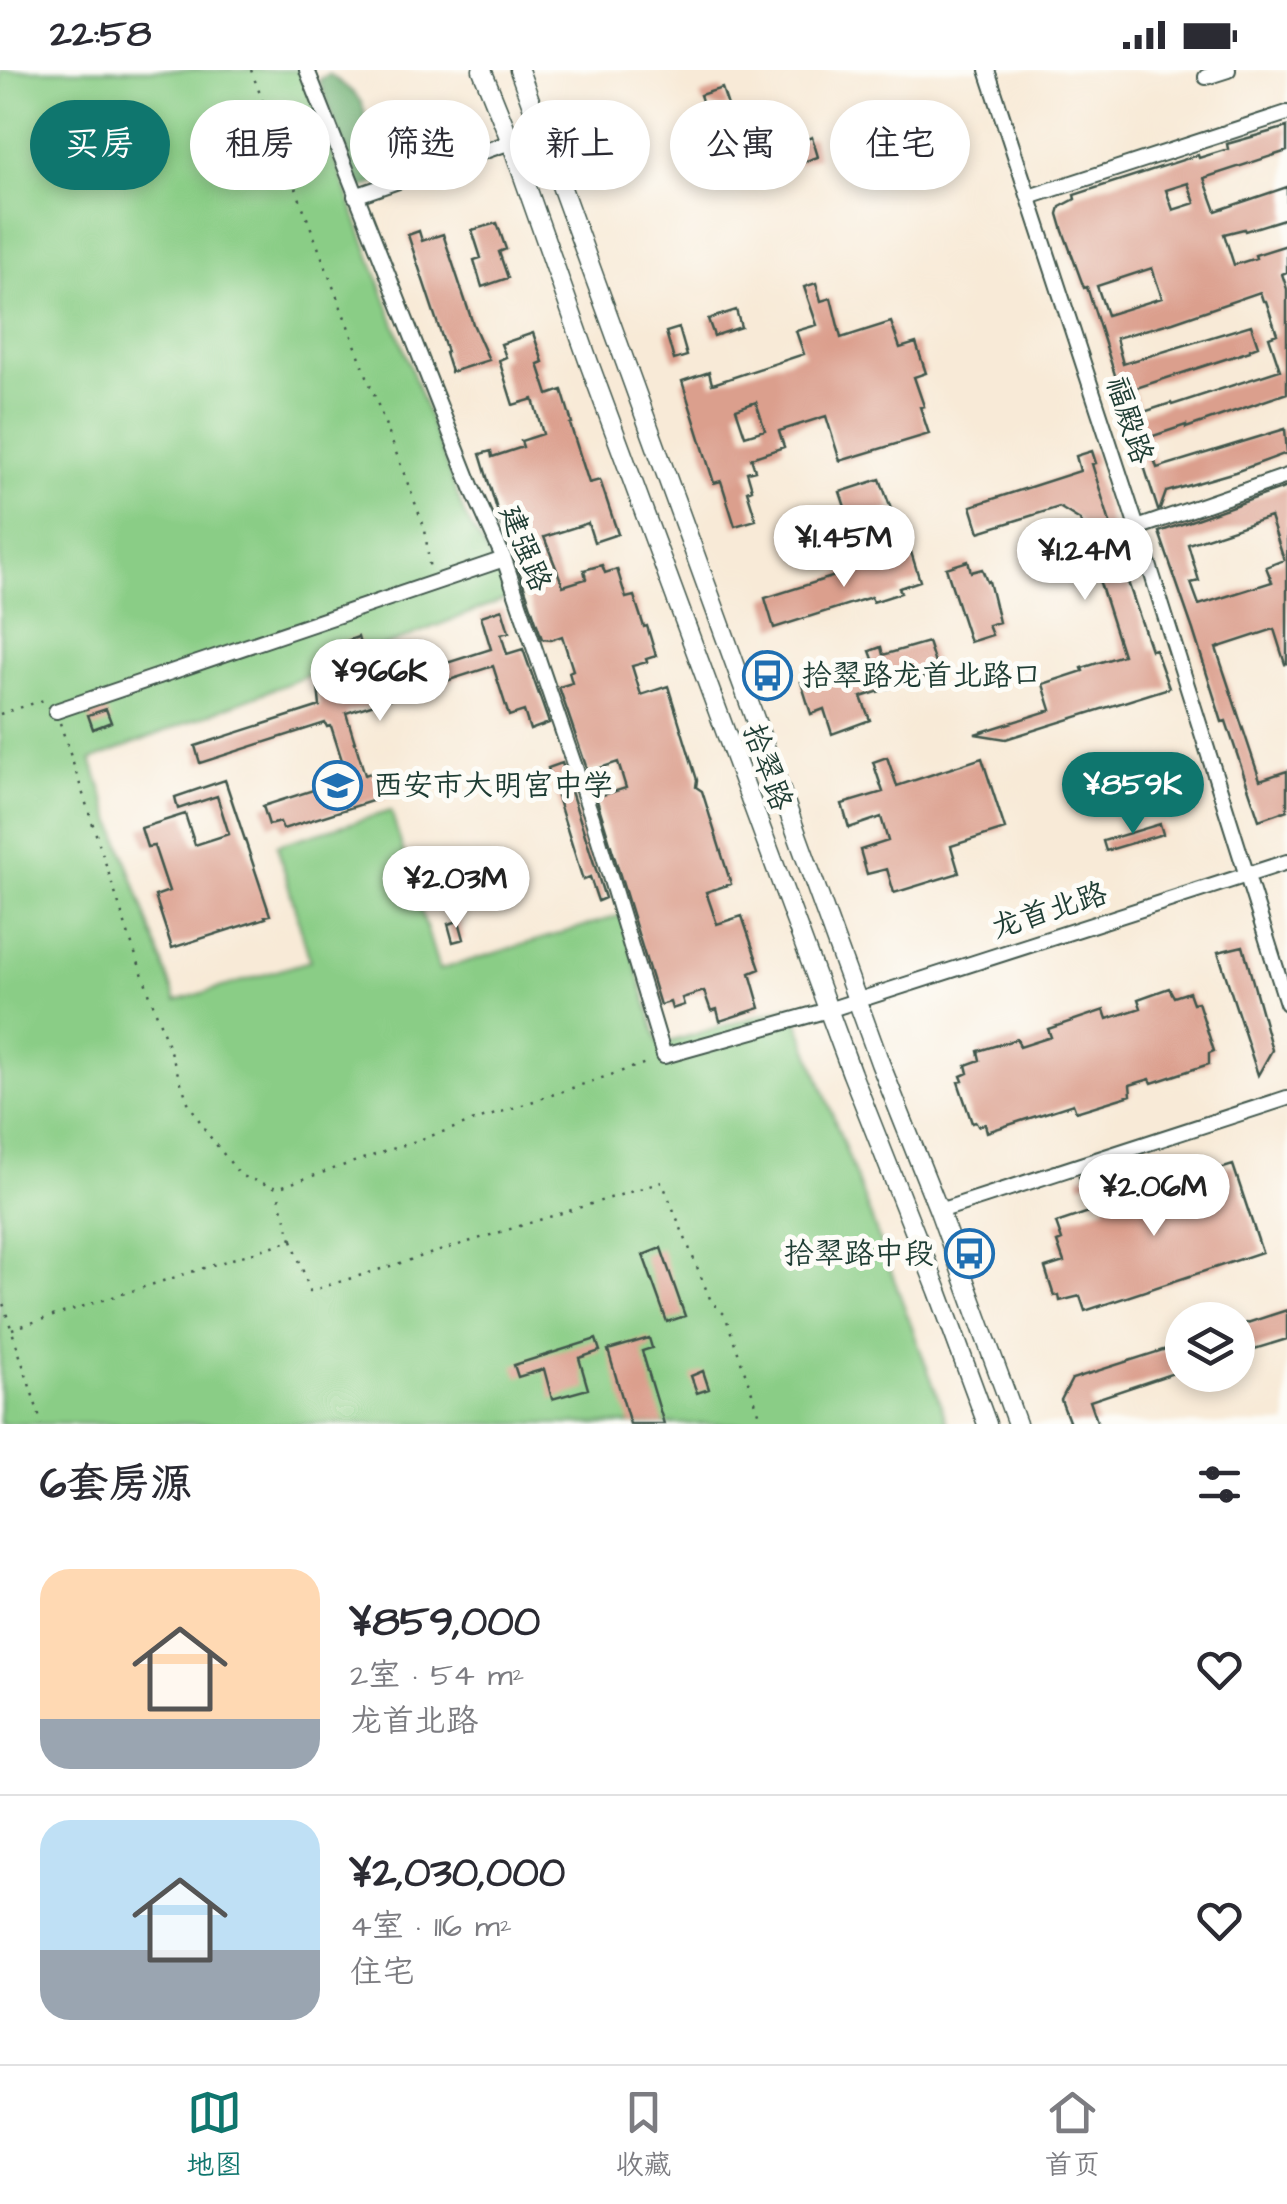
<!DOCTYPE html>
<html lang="zh">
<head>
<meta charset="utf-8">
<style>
  body { margin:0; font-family:"Architects Daughter","LXGW WenKai TC",sans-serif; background:#f7f7f7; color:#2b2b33; height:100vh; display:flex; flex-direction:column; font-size:38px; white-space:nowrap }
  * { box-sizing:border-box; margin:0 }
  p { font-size:32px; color:#7c7c81 }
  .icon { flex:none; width:55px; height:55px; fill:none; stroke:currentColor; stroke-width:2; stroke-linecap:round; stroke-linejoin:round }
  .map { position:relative; height:1354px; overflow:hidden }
  .panel { display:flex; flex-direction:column; background:#fff; flex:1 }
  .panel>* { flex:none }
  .banner { position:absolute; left:30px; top:30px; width:1228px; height:90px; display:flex; gap:20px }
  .fabs { position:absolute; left:1165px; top:1232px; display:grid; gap:20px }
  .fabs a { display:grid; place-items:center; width:90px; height:90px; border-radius:50%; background:#fff; box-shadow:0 5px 15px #0003; font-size:50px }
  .price { position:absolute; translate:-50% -85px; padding:0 22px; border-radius:35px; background:#fff; color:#222; font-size:32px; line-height:65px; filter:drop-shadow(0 2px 5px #0008) }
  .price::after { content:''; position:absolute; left:50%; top:60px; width:30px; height:22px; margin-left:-15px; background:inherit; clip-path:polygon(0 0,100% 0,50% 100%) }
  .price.on { background:#0f766e; color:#fff }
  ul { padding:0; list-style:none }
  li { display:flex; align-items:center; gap:30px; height:250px; padding:0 40px }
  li+li { border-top:2px solid #e1e1e2 }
  li span { display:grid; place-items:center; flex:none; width:280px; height:200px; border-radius:30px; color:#555 }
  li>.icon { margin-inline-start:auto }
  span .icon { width:120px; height:120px; fill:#fffc; stroke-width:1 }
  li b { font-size:42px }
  h2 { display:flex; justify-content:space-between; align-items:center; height:120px; padding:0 40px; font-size:42px }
  .pill { padding:0 35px; border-radius:45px; background:#fff; box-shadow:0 5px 15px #0003; font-size:35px; line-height:90px }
  .pill.on { background:#0f766e; color:#fff }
  .status { display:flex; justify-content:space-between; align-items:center; height:70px; padding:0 50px; background:#fff; direction:ltr }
  .status svg { height:28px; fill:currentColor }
  .menu { display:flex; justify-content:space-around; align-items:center; height:140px; border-top:2px solid #e1e1e2; background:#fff; font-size:28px; color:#7c7c81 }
  .menu a { display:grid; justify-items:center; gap:5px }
  .menu .on { color:#0f766e }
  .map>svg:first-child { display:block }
  .green { fill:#8acd86; stroke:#54855d; stroke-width:2.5 }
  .forest { fill:#6fb073; stroke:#477654; stroke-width:2.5 }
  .building { fill:#db9f8d; fill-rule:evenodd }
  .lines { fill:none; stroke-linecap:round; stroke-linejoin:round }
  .minor-casing { stroke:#40574c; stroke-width:18 }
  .major-casing { stroke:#40574c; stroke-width:21 }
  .path { stroke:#40574c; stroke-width:2.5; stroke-dasharray:2.5 8; stroke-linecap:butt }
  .minor { stroke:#fff; stroke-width:14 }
  .major { stroke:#fff; stroke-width:18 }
  .labels { text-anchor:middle; stroke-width:10; stroke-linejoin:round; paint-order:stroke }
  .street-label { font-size:30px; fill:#1f3d34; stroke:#fdfcf7 }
  .poi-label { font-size:30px; fill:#1f3d34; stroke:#fdfcf7; text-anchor:start }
</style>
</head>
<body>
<div class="status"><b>22:58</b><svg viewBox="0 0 49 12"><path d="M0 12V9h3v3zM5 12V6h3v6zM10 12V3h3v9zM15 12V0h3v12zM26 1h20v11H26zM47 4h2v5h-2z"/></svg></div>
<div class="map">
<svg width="1287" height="1354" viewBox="0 0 1287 1354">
  <rect width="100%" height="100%" fill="#fdfcf7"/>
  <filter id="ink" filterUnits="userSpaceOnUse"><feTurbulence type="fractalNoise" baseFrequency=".01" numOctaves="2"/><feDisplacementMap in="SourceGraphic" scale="20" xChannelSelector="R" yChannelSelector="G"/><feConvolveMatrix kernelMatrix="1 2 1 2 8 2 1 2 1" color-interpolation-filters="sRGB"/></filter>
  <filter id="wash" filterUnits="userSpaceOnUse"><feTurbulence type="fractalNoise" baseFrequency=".0048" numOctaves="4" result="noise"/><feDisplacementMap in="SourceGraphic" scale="40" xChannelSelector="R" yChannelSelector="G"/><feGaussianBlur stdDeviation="2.25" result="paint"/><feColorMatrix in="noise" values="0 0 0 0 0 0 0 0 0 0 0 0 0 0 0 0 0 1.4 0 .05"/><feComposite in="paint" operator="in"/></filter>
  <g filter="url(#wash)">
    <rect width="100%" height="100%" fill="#f8ead7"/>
    <path class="green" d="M0,0H302L465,446L513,526L91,690L176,931L310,891L277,775L391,741L439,900L621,845L659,975L792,936L948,1354H0Z"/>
    <path class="forest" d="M329,4C357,25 373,33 361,70L371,87L436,84L448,62L463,83L360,119L319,10Z"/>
    <g id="blocks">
      <path class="building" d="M722,18L728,36L721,38L703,34L700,25Z
        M1287,57V81L1204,108L1216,141L1287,117V148L1245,161L1244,159L1224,164L1234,195L1256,188L1255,185L1287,175V202L1282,204L1287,219V323L1186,358V355L1147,368L1157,398L1285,359L1287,383L1235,402L1166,422L1160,439L1158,440L1087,217L1084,218L1063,161L1058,144L1060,137L1075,129L1074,125L1198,85L1199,88L1228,79L1227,74ZM1188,113L1195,133L1173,140L1166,120ZM1152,198L1162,228L1107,245L1097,216ZM1260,222L1263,231H1266L1277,264L1269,267L1280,300L1172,335L1171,333L1141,343L1133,319L1250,281V279L1258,276L1251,255L1123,294L1116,268L1173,252Z
        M812,67L818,87L758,107L752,87Z
        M497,153L506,179L499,182L508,208L482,217L474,190L481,188L472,160Z
        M419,161L422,171L443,164L473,254L489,290L451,302L445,283L447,282L408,165Z
        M816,213L821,231L831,228L841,268L891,252L900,278L916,273L926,303L914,307L924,336L920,337L929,364L840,391L826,346L779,361L784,377L751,388L755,400L747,402L752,419L747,421L756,450L735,456L721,411L714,413L682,311L709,302L712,314L716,313L804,284L796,261L817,255L804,217ZM756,332L765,360L745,366L736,339Z
        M736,240L741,257L714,266L708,249Z
        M679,258L687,286L674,290L666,262Z
        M533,263L543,292L538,294L548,325L562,320L572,353L570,354L589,413L600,410L618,464L594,472L588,453L544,467L563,516L586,509L584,500L602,495L605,503L617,499L626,528L634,526L644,557L647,556L656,586L646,589L647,592L632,596L641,625L668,616L697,710L696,717L702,721L731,814L706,822L717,854L742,846L760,899L750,903L760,938L720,951L717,939L711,941L704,921L682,928L684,935L672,939L670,932L660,935L596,727L626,718L618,692L588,702L559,617L572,613L569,602L573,600L562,566L551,570L542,569L511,478L516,477L509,454L502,456L480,384L491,381L492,387L523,377L521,371L543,364L533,329L513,335L499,290L506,287L501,274Z
        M1092,381L1096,393L1092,394L1129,515L1151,580L1155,579L1169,618L1006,669L975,664L1051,640L1043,614L1083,601L1082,598L1123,585L1080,450L1059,437L979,462L971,436L1080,401L1076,386Z
        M880,409L891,439L850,452L840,422Z
        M1287,417V593L1285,594L1274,559L1216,578L1260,710L1287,701V740L1259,750L1226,651L1222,652L1193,560L1159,462ZM1270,447L1284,490L1266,497L1272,512L1199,535L1191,513L1199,511L1188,474Z
        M911,482L920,511L899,518L901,523L873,532L871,527L774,558L765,528Z
        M968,491L971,502L982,499L987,512L989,511L999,552L988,555L992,565L970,572L946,498Z
        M502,539L509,562L501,564L507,584L523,579L549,653L530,660L524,641L509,646L493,596L346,643L365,705L380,700L388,726L283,759L280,752L269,755L263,736L348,709L331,656L327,657L325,653L200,693L195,676L320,636L318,617L351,606L356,622L491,579L481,546Z
        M358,567L361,578L344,583L341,573Z
        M928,572L938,603L861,627L870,650L832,664L824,639L811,644L801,612L873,589L870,581L881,577L883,585Z
        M106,639L111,652L93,659L88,645Z
        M887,687L897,716L982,688L1005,759L951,776L959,803L894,823L887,799L867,804L860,780L888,771L881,747L849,758L842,734L883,722L873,692Z
        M562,693L605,828L598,831L590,807L583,810L548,698Z
        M225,710L270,845L265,846L266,848L172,878L155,826L169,821L154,776L147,777L141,758L185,744L195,775L229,764L217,726L178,739L175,727Z
        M1160,754L1163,764L1106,781L1103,771Z
        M459,851L464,869L453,872L448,854Z
        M1243,876L1272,980L1258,1005L1218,882Z
        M1169,918L1174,927L1189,922L1193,933L1198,932L1214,981L1209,983V994L1152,1013L1150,1009L1130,1015L1131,1025L1076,1042L1073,1034L987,1062L985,1054L978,1056L976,1052L972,1053L958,1012L963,1011L961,1006L968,1003L966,995L980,990L978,981L1017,969L1020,977L1051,967L1048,959L1104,940L1107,949L1141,938L1138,929Z
        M1233,1095L1262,1182L1085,1241L1080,1226L1060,1231L1059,1225L1054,1226L1045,1198L1064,1192L1057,1172L1062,1170L1056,1153L1107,1136L1106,1131L1120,1126L1122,1132L1173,1115L1172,1110L1215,1096L1217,1100Z
        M1105,1098L1108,1106L1081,1114L1079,1107Z
        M661,1178L685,1246L667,1252L643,1185Z
        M1287,1240V1269L1238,1284V1256Z
        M649,1268L652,1278L642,1281L664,1354H630L608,1280Z
        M596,1269L600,1281L579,1288L588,1319L552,1329L544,1299L518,1307L514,1295Z
        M1169,1278L1174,1303L1090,1331L1098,1354H1070L1061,1330L1072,1309Z
        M703,1301L709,1319L697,1323L691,1306Z"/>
    </g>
  </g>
  <g filter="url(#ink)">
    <use href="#blocks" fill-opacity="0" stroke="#40574c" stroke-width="2.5"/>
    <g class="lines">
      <defs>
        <path id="minor" d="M307,0L472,418L504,489L592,747L664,986L828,940L1287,792
          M987,0L1144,479L1287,933
          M1206,7L1228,0
          M355,126L511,72
          M1029,127L1287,43
          M1137,458L1287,406
          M56,641L504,489
          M939,1141L1287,1028"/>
        <path id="major" d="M482,0L511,72L589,293L852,1004L938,1221L987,1354
          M519,0L880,993L939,1141L1017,1354"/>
      </defs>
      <use href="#minor" class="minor-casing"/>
      <use href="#major" class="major-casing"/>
      <path class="path" d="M251,0L425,459L430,502
        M0,644L47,629
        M60,653L130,869L188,1032L207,1063L241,1106L277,1118L649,992
        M292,1170L310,1221L662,1112L711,1231L725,1245L763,1354
        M0,1224L42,1354
        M12,1259L292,1170L277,1120"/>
      <use href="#minor" class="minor"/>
      <use href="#major" class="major"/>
    </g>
  </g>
  <defs>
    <symbol id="bus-ring" viewBox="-11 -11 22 22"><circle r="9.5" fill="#fdfcf7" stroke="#1f6fb2" stroke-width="1.5"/><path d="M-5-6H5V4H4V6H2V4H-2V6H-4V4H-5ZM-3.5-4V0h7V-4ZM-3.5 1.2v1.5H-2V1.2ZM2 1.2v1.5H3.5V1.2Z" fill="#1f6fb2"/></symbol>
    <symbol id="school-ring" viewBox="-11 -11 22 22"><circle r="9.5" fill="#fdfcf7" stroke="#1f6fb2" stroke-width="1.5"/><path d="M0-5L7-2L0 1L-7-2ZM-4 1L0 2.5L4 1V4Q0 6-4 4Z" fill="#1f6fb2"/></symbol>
  </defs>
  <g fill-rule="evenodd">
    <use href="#bus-ring" x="740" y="578" width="55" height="55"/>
    <use href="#school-ring" x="310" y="688" width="55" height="55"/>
    <use href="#bus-ring" x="942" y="1156" width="55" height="55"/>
  </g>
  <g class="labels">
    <g class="street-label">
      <text transform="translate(1130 350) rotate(72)" y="10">福殿路</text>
      <text transform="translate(526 478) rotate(68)" y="10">建强路</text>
      <text transform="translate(768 697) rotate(70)" y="10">拾翠路</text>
      <text transform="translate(1049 840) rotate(-18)" y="10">龙首北路</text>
    </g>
    <g class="poi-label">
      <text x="802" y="615">拾翠路龙首北路口</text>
      <text x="373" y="725">西安市大明宫中学</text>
      <text x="934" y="1193" text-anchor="end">拾翠路中段</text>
    </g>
  </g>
</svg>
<div class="fabs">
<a><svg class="icon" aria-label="layers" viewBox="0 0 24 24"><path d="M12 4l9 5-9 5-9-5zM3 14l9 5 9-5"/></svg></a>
</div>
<b class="price" style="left:844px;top:520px">¥1.45M</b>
<b class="price" style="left:1085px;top:533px">¥1.24M</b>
<b class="price" style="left:380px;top:654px">¥966K</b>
<b class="price on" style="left:1133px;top:767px">¥859K</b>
<b class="price" style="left:456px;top:861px">¥2.03M</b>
<b class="price" style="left:1154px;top:1169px">¥2.06M</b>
<div class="banner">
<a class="pill on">买房</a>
<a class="pill">租房</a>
<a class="pill">筛选</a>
<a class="pill">新上</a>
<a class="pill">公寓</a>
<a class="pill">住宅</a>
</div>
</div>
<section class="panel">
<h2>6套房源<svg class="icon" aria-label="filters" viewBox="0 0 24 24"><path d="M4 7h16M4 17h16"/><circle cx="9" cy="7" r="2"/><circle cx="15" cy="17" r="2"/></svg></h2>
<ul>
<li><span style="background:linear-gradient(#ffd9b3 75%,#9aa5b1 0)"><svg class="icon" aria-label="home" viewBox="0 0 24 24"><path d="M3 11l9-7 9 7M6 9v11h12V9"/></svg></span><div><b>¥859,000</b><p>2室 · 54 m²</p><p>龙首北路</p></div><svg class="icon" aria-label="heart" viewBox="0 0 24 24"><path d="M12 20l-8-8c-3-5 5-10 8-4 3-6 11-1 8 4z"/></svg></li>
<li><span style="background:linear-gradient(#bfe0f5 65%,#9aa5b1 0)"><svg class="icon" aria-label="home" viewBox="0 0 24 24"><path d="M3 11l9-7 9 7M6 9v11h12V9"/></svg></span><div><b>¥2,030,000</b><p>4室 · 116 m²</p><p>住宅</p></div><svg class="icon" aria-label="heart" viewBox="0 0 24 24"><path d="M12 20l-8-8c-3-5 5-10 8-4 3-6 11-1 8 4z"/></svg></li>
</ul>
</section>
<nav class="menu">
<a class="on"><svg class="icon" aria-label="map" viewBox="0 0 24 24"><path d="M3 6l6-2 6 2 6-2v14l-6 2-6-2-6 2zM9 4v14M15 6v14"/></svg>地图</a>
<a><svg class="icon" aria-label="saved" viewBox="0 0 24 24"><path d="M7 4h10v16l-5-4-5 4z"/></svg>收藏</a>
<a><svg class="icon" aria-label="home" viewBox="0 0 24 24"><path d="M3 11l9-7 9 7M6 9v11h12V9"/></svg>首页</a>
</nav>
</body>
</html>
